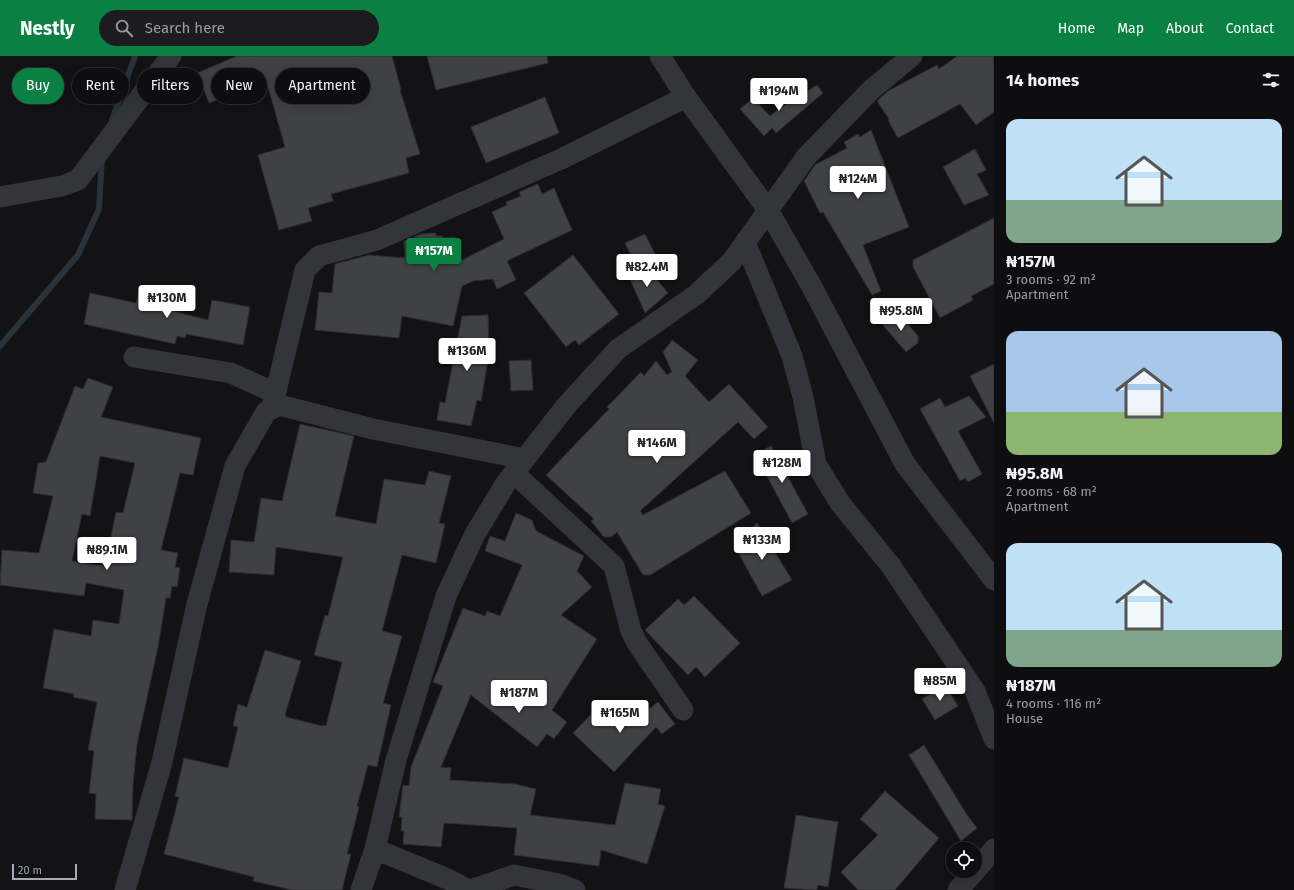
<!DOCTYPE html>
<html lang="en">
<head>
<meta charset="utf-8">
<style>
  body { margin:0; font-family:"Fira Sans",sans-serif; background:#1c1c1e; color:#f1f3f6; height:100vh; display:flex; flex-direction:column; font-size:15px; white-space:nowrap }
  * { box-sizing:border-box; margin:0 }
  p { font-size:13px; color:#9b9c9f }
  .icon { flex:none; width:22px; height:22px; fill:none; stroke:currentColor; stroke-width:2; stroke-linecap:round; stroke-linejoin:round }
  .map { position:relative; flex:1; overflow:hidden }
  .side { display:flex; flex-direction:column; background:#0e0e10; width:300px }
  .side>* { flex:none }
  .guide { position:absolute; left:12px; top:12px; width:380px; height:36px; display:flex; gap:8px }
  .tools { position:absolute; left:946px; top:786px; display:grid; gap:8px }
  .tools a { display:grid; place-items:center; width:36px; height:36px; border-radius:50%; background:#0e0e10; box-shadow:0 4px 16px #0002,0 0 0 1px #2e2e30; font-size:20px }
  .scale { position:absolute; left:12px; bottom:10px; width:65px; box-sizing:border-box; padding-left:4px; border:2px solid #a3abb7; border-top:0; font-size:11px; line-height:14px; white-space:nowrap; color:#a3abb7; -webkit-text-stroke:3px #0e0e10; paint-order:stroke }
  .price { position:absolute; translate:-50% -34px; padding:0 9px; border-radius:4px; background:#fff; color:#222; font-size:13px; line-height:26px; filter:drop-shadow(0 1px 2px #0008) }
  .price::after { content:''; position:absolute; left:50%; top:24px; width:12px; height:9px; margin-left:-6px; background:inherit; clip-path:polygon(0 0,100% 0,50% 100%) }
  .price.on { background:#0b8043; color:#fff }
  ul { padding:0; list-style:none }
  li { display:grid; align-content:center; gap:8px; height:212px; padding:0 12px }
  li span { display:grid; place-items:center; height:124px; border-radius:12px; color:#555 }
  li>.icon { margin-inline-start:auto }
  span .icon { width:72px; height:72px; fill:#fffc; stroke-width:1 }
  li b { font-size:17px }
  h2 { display:flex; justify-content:space-between; align-items:center; height:48px; padding:0 12px; font-size:17px }
  .chip { padding:0 14px; border-radius:18px; background:#0e0e10; box-shadow:0 4px 16px #0002,0 0 0 1px #2e2e30; font-size:14px; line-height:36px }
  .chip.on { background:#0b8043; color:#fff }
  header { display:flex; align-items:center; gap:24px; box-sizing:border-box; height:56px; padding:0 20px; background:#0b8043; color:#fff }
  header strong { font-size:19px }
  nav { display:flex; gap:22px; margin-inline-start:auto; font-size:14px }
  .search { width:280px; height:36px; background:#1c1c1e; display:flex; align-items:center; gap:10px; box-sizing:border-box; padding:0 14px; border-radius:22px; color:#9b9c9f; font-size:15px }
  main { display:flex; flex:1; min-height:0 }
  .map>svg:first-child { display:block }
  .lines { fill:none; stroke-linecap:round; stroke-linejoin:round }
  .stream { stroke:#28333a; stroke-width:6 }
  .building { fill:#3f4145; stroke:#2d2d31; fill-rule:evenodd }
  .minor { stroke:#34353a; stroke-width:21 }
</style>
</head>
<body>
<header>
<strong>Nestly</strong>
<div class="search"><svg class="icon" aria-label="search" viewBox="0 0 24 24"><circle cx="10" cy="10" r="6"/><path d="M15 15l6 6"/></svg>Search here</div>
<nav><a>Home</a><a>Map</a><a>About</a><a>Contact</a></nav>
</header>
<main>
<div class="map">
<svg width="994" height="834" viewBox="0 0 994 834">
  <rect width="100%" height="100%" fill="#131315"/>
  <g class="lines">
    <path class="stream" d="M112,64L135,0
      M0,290L78,199L99,153L102,102"/>
  </g>
  <path class="building" d="M237,0H392L401,33L400,34L420,98L406,102L409,117L331,138L333,145L308,152L312,165L279,174L258,99L285,91L268,31L254,36L251,30L209,47L197,17Z
    M427,0H547L548,7L436,34Z
    M957,0H994V56L976,69L960,48L898,82L888,64L889,63L877,45L888,35L937,9L939,13Z
    M817,29L823,37L776,77L772,72L764,80L740,53L753,42L770,60L780,52Z
    M545,41L559,77L486,107L471,71Z
    M871,74L909,171L863,189L881,235L872,239L823,156L820,157L804,125L815,109L847,92L844,86L858,78L860,81Z
    M975,93L986,114L977,118L989,139L964,149L943,111Z
    M538,128L542,138L554,132L572,174L507,205L516,224L497,233L493,223L473,225L462,230L453,270L402,260L399,282L315,274L319,236L332,237L335,208L369,199L405,202L404,185L414,183V181L421,178L436,177V180H443V182L455,181L456,207L504,183L492,156L507,149L506,146L521,140L519,136Z
    M994,162V228L971,240L973,244L940,262L913,211V204Z
    M645,178L657,202L637,212L625,187Z
    M573,199L619,258L579,289L575,284L566,291L524,237Z
    M650,209L658,225L668,237L645,257L628,219Z
    M139,236L162,241L159,250L169,252V254L208,264L212,244L250,251L243,289L186,278L185,282L177,280L175,288L84,268L90,237L136,247Z
    M897,255L918,280V287L906,296L882,268Z
    M488,259L489,299L481,345L477,344L471,370L437,364L440,346L445,347L462,260Z
    M672,284L698,304L685,320L709,346L729,328L768,371L754,383L738,366L640,455L643,459L725,415L751,457L650,519H643L617,476L611,481H604L591,465L594,463L546,419L609,353L607,351L641,316L644,320L656,305L667,319L672,316L663,296Z
    M531,304L533,334L511,335L509,305Z
    M994,308V367L970,320Z
    M88,322L113,331L101,361L201,382L193,419L180,417L161,494L178,497L175,511L180,512L177,531L172,530L170,542H166L158,591L137,688L133,729L132,764L95,763L96,738L89,737L94,695L88,694L97,646L73,641L74,638L43,632L54,573L91,580L93,564L119,568L124,534L86,527L84,540L0,529L2,494L39,497L53,440L33,437L38,407L46,406L75,330L83,333ZM100,400L135,407L123,457L116,456L105,510L72,505L82,458L90,460Z
    M969,340L986,361L958,375L982,418L968,426L965,422L960,425L920,353L940,342L945,351Z
    M300,368L354,380L335,460L376,468L384,423L425,429L429,415L451,420L439,467L445,468L436,507L402,499L382,575L402,580L383,647L391,649L377,711L368,709L357,750L359,751L347,798H351L342,834H292L253,825L254,821L164,798L179,741L175,740L184,702L228,712L238,671L233,670L238,648L247,651L265,594L301,605L285,659L286,661L322,670V669L326,670L342,606L314,599L325,559L328,560L343,501L276,491L274,519L229,516L231,484L254,486L261,442L282,445Z
    M771,390L808,458L792,467L755,398Z
    M516,457L532,464L536,475L584,500L577,515L592,531L561,559L597,583L552,654L567,666L554,683L547,678L537,691L471,639L441,711L451,712L450,724L515,728L536,733L530,759L615,769L625,727L661,733L658,748L665,750L647,808L601,794L599,810L514,799L517,772L444,767L441,791L403,788L404,775H401L402,761H399L403,729L409,730L411,711L443,630L433,626L463,552L485,560L487,555L500,560L522,509L485,495L490,480L505,485Z
    M757,467L792,524L762,540L734,489Z
    M694,540L740,587L705,621L696,611L688,619L645,574L678,543L684,549Z
    M945,629L958,650L935,664L922,643Z
    M658,646L675,668L662,678L656,671L614,716L573,677L600,649L624,672Z
    M924,689L967,759L977,772L961,785L909,699Z
    M885,735L939,782L895,834H858L841,816L878,779L860,763Z
    M796,759L838,766L828,831L818,829L817,834L784,832Z"/>
  <g class="lines">
    <path class="minor" d="M660,0L686,41L768,154L812,231L905,408L994,524
      M0,141L62,130L78,124L171,0
      M745,186L792,300L803,341L816,408L840,447L891,510L975,635L994,683
      M134,301L231,317L275,337
      M272,352L305,214L319,200L377,184L561,103L686,41
      M514,417L614,510L631,575L637,587L683,654
      M375,793L450,824L469,834
      M975,815L994,793
      M125,834L162,706L197,548L235,410L266,356L279,349L373,373L525,403
      M361,834L375,793L396,704L446,540L475,478L506,427L566,350L618,293L697,238L732,205L806,101L872,33L912,0
      M471,834L514,819L559,828L575,834
      M958,834L975,815"/>
  </g>
</svg>
<div class="tools">
<a><svg class="icon" aria-label="locate" viewBox="0 0 24 24"><circle cx="12" cy="12" r="6"/><path d="M12 2v4M12 18v4M2 12h4M18 12h4"/></svg></a>
</div>
<div class="scale">20 m</div>
<b class="price" style="left:779px;top:56px">₦194M</b>
<b class="price" style="left:858px;top:144px">₦124M</b>
<b class="price on" style="left:434px;top:216px">₦157M</b>
<b class="price" style="left:647px;top:232px">₦82.4M</b>
<b class="price" style="left:167px;top:263px">₦130M</b>
<b class="price" style="left:901px;top:276px">₦95.8M</b>
<b class="price" style="left:467px;top:316px">₦136M</b>
<b class="price" style="left:657px;top:408px">₦146M</b>
<b class="price" style="left:782px;top:428px">₦128M</b>
<b class="price" style="left:762px;top:505px">₦133M</b>
<b class="price" style="left:107px;top:515px">₦89.1M</b>
<b class="price" style="left:940px;top:646px">₦85M</b>
<b class="price" style="left:519px;top:658px">₦187M</b>
<b class="price" style="left:620px;top:678px">₦165M</b>
<div class="guide">
<a class="chip on">Buy</a>
<a class="chip">Rent</a>
<a class="chip">Filters</a>
<a class="chip">New</a>
<a class="chip">Apartment</a>
</div>
</div>
<section class="side">
<h2>14 homes<svg class="icon" aria-label="filters" viewBox="0 0 24 24"><path d="M4 7h16M4 17h16"/><circle cx="9" cy="7" r="2"/><circle cx="15" cy="17" r="2"/></svg></h2>
<ul>
<li><span style="background:linear-gradient(#bfe0f5 65%,#7fa58c 0)"><svg class="icon" aria-label="home" viewBox="0 0 24 24"><path d="M3 11l9-7 9 7M6 9v11h12V9"/></svg></span><div><b>₦157M</b><p>3 rooms · 92 m²</p><p>Apartment</p></div></li>
<li><span style="background:linear-gradient(#a9c7e8 65%,#8fb573 0)"><svg class="icon" aria-label="home" viewBox="0 0 24 24"><path d="M3 11l9-7 9 7M6 9v11h12V9"/></svg></span><div><b>₦95.8M</b><p>2 rooms · 68 m²</p><p>Apartment</p></div></li>
<li><span style="background:linear-gradient(#bfe0f5 70%,#7fa58c 0)"><svg class="icon" aria-label="home" viewBox="0 0 24 24"><path d="M3 11l9-7 9 7M6 9v11h12V9"/></svg></span><div><b>₦187M</b><p>4 rooms · 116 m²</p><p>House</p></div></li>
</ul>
</section>
</main>
</body>
</html>
